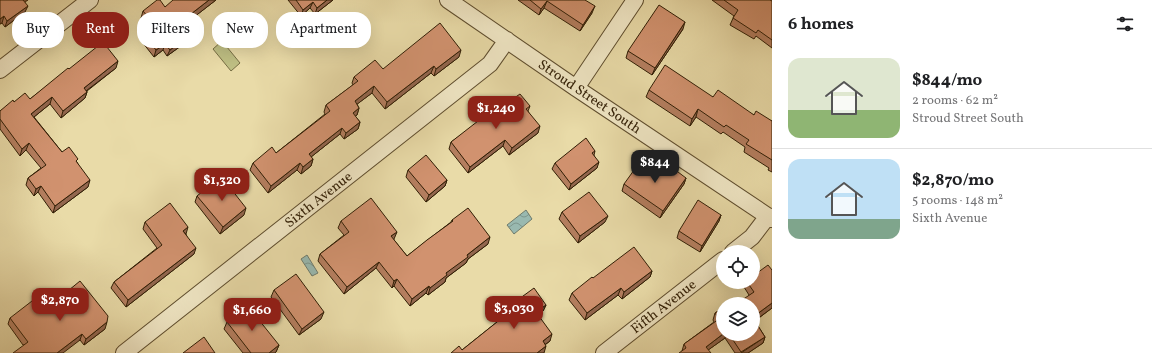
<!DOCTYPE html>
<html lang="en">
<head>
<meta charset="utf-8">
<style>
  body { margin:0; font-family:Vollkorn,serif; background:#f2f2f2; color:#202124; height:100vh; display:flex; flex-direction:column; font-size:15px; white-space:nowrap }
  * { box-sizing:border-box; margin:0 }
  p { font-size:13px; color:#757577 }
  .icon { flex:none; width:22px; height:22px; fill:none; stroke:currentColor; stroke-width:2; stroke-linecap:round; stroke-linejoin:round }
  .map { position:relative; flex:1; overflow:hidden }
  .drawer { display:flex; flex-direction:column; background:#fff; width:380px }
  .drawer>* { flex:none }
  .banner { position:absolute; left:12px; top:12px; width:380px; height:36px; display:flex; gap:8px }
  .fabs { position:absolute; left:716px; top:245px; display:grid; gap:8px }
  .fabs a { display:grid; place-items:center; width:44px; height:44px; border-radius:50%; background:#fff; box-shadow:0 4px 16px #0002; font-size:20px }
  .price { position:absolute; translate:-50% -34px; padding:0 9px; border-radius:8px; background:#8f2418; color:#fff; font-size:13px; line-height:26px; filter:drop-shadow(0 1px 2px #0008) }
  .price::after { content:''; position:absolute; left:50%; top:24px; width:12px; height:9px; margin-left:-6px; background:inherit; clip-path:polygon(0 0,100% 0,50% 100%) }
  .price.current { background:#222; color:#fff }
  ul { padding:0; list-style:none }
  li { display:flex; align-items:center; gap:12px; height:100px; padding:0 16px }
  li+li { border-top:1px solid #e0e0e0 }
  li span { display:grid; place-items:center; flex:none; width:112px; height:80px; border-radius:12px; color:#555 }
  li>.icon { margin-inline-start:auto }
  span .icon { width:48px; height:48px; fill:#fffc; stroke-width:1 }
  li b { font-size:17px }
  h2 { display:flex; justify-content:space-between; align-items:center; height:48px; padding:0 16px; font-size:17px }
  .pill { padding:0 14px; border-radius:16px; background:#fff; box-shadow:0 4px 16px #0002; font-size:14px; line-height:36px }
  .pill.current { background:#8f2418; color:#fff }
  main { display:flex; flex:1; min-height:0 }
  .map>svg:first-child { display:block }
  .green { fill:#bebe83; stroke:#776e44 }
  .water { fill:url(#water-waves); stroke:#6f7b6c }
  .lines { fill:none; stroke-linecap:round; stroke-linejoin:round }
  .minor-casing { stroke:#5e4d2e; stroke-width:18 }
  .minor { stroke:#f1e8c6; stroke-width:16 }
  .wall { fill:#b47e5f; stroke:#301e05 }
  .shaded-wall { fill:#92664e; stroke:#301e05 }
  .building { fill:#d1926f; stroke:#301e05 }
  .labels { text-anchor:middle; stroke-width:3; stroke-linejoin:round; paint-order:stroke }
  .street-label { font-size:14px; fill:#301e05; stroke:#f1e8c6 }
</style>
</head>
<body>
<main>
<div class="map">
<svg width="772" height="353" viewBox="0 0 772 353">
  <defs>
    <pattern id="water-waves" width="16" height="10" patternUnits="userSpaceOnUse"><rect width="16" height="10" fill="#99b9b0"/><path d="M0 5q4-4 8 0t8 0" fill="none" stroke="#7d968d"/></pattern>
  </defs>
  <rect width="100%" height="100%" fill="#e9dba8"/>
  <filter id="stains"><feTurbulence type="fractalNoise" baseFrequency=".005" numOctaves="4"/><feColorMatrix values="0 0 0 0 .2 0 0 0 0 .09 0 0 0 0 .02 0 0 0 .5 -.17"/></filter>
  <radialGradient id="worn" r=".72"><stop offset=".6" stop-color="#630" stop-opacity="0"/><stop offset="1" stop-color="#630" stop-opacity=".3"/></radialGradient>
  <path class="green" d="M222,41L240,63L231,71L213,49Z"/>
  <path class="water" d="M526,210L532,219L514,234L507,225Z
    M307,255L318,273L312,276L301,259Z"/>
  <g class="lines">
    <defs>
      <path id="minor" d="M448,0L576,88L772,219
        M0,70L90,0
        M576,88L635,0
        M733,252L752,237L768,216
        M124,353L490,64L507,40
        M604,353L723,260"/>
    </defs>
    <use href="#minor" class="minor-casing"/>
    <use href="#minor" class="minor"/>
  </g>
  <path class="wall" d="M0,0H28L25,2V12L5,27L2,23L0,24Z
    M216,0L181,27L188,36L185,43L167,56L163,50L154,57L139,38L141,31L147,26L141,18L143,11L165,7Z
    M288,0H333L315,14L310,8L301,16Z
    M518,0H585L592,13L580,31L544,8L539,15Z
    M712,0H770L772,1V48L756,36L754,39L730,25L734,16Z
    M683,29L652,75L626,58L628,51Z
    M459,57L434,76L431,73L385,109L372,93L357,104L359,108L357,115L355,116L360,122L358,129L344,139L340,134L311,157L313,159L311,166L301,174L297,170L268,193L250,170L253,163L276,153L325,114L324,112L326,105L353,85L352,83L354,77L383,69Z
    M116,68L87,91V92L85,98L61,118L50,104L34,117L62,152L77,162L88,187L53,213L38,192L34,196L26,185L28,178L41,168L26,150L20,156L0,129V111L14,102L30,99L69,69Z
    M649,90L713,97L754,115L772,121V172L768,170L769,168L744,152L745,147L723,132L721,134L696,117L690,126L646,97Z
    M507,103L530,106L528,111L538,133L509,155L503,146L468,173L449,149L451,142Z
    M595,151L594,155L597,168L569,190L552,169L555,163Z
    M408,170L447,180L445,186L426,202L406,177Z
    M664,174L686,178L684,184L660,218L622,191L624,184Z
    M197,196L244,215L220,234L195,202Z
    M562,212L605,222L578,243L559,219Z
    M721,215L719,221L700,252L677,238L679,231Z
    M452,220L488,244L468,259L466,263L446,278L445,282L428,295L426,293L410,306L394,286L392,288L376,268L344,294L318,261L320,254L344,235L338,228L341,221L394,239V240L407,256L451,222Z
    M145,222L186,234L194,254L126,307L111,288L114,282L157,248L143,229Z
    M772,270V308L755,321L765,337L763,343L748,353H735L725,338L708,350L682,351L684,344L714,322L713,320L715,313L723,308V334H753L749,295L744,287L745,282H753Z
    M652,271L650,277L622,299L618,295L585,320L569,300L572,293Z
    M274,290L321,319L299,335L271,297Z
    M546,305L543,311L538,315L550,341L545,345L462,350L502,318V317L504,310Z
    M41,313L105,329L84,345L80,340L23,345L8,324L10,318Z
    M227,322L279,345L276,352L275,353H243L224,329Z"/>
  <path class="shaded-wall" d="M209,0H216L176,31L178,24Z
    M327,0H333L315,14L317,8Z
    M547,1L544,8L539,15L541,9Z
    M313,2L310,8L301,16L303,10Z
    M28,6L25,12L5,27L7,21Z
    M595,6L592,13L580,31L583,25Z
    M4,16L2,23L0,24V19Z
    M685,22L683,29L652,75L655,68Z
    M188,36L185,43L167,56L170,50Z
    M165,44L163,50L154,57L156,50Z
    M461,50L459,57L434,76L436,69Z
    M118,61L116,68L82,94L84,88Z
    M434,66L431,73L385,109L387,102Z
    M374,86L372,93L352,108L355,101Z
    M87,92L85,98L61,118L63,111Z
    M52,97L50,104L29,121L31,114Z
    M359,108L357,115L351,119L353,113Z
    M698,109L696,117L690,126L692,119Z
    M360,122L358,129L344,139L346,133Z
    M540,126L538,133L509,155L512,148Z
    M342,128L340,134L306,161L309,154Z
    M505,140L503,146L468,173L470,167Z
    M29,143L26,150L20,156L22,149Z
    M313,159L311,166L301,174L303,167Z
    M599,162L597,168L569,190L571,184Z
    M300,163L297,170L268,193L271,186Z
    M686,178L684,184L660,218L663,211Z
    M90,180L88,187L53,213L55,206Z
    M447,180L445,186L426,202L429,195Z
    M41,186L38,192L34,196L36,189Z
    M246,208L244,215L220,234L223,227Z
    M721,215L719,221L700,252L702,246Z
    M608,216L605,222L578,243L580,236Z
    M188,227L186,234L183,231Z
    M397,232L394,239L389,243L391,236Z
    M490,237L488,244L468,259L466,263L446,278L445,282L428,295L430,288L446,273L467,255Z
    M196,248L194,254L126,307L128,300Z
    M379,262L376,268L344,294L347,287Z
    M652,271L650,277L622,299L624,292Z
    M397,279L394,286L392,288L394,281Z
    M429,286L426,293L410,306L412,299Z
    M621,288L618,295L585,320L587,313Z
    M772,303V308L753,322V317Z
    M546,305L543,311L534,319L536,312Z
    M324,312L321,319L299,335L302,329Z
    M107,322L105,329L84,345L86,339Z
    M82,334L80,340L63,353H57Z
    M552,334L550,341L540,348L543,341Z
    M723,334H726L725,338L704,353L706,347Z
    M765,337L763,343L748,353H741Z
    M279,345L276,352L275,353H269Z
    M546,346L544,353H537Z"/>
  <path class="building" d="M0,0H23L28,6L7,21L4,16L0,19Z
    M157,0H160L165,7L173,0H209L178,24L188,36L170,50L165,44L156,50L141,31L152,22L143,11Z
    M296,0H327L317,8L313,2L303,10Z
    M530,0H585L595,6L583,25L547,1L541,9Z
    M724,0H770L772,1V40L758,30L756,33L733,18L738,10Z
    M659,5L685,22L655,68L628,51Z
    M440,23L461,50L436,69L434,66L387,102L374,86L355,101L359,108L353,113L360,122L346,133L342,128L309,154L313,159L303,167L300,163L271,186L253,163L272,147L276,153L330,111L326,105L358,81L354,77L375,60L383,69Z
    M103,42L118,61L84,88L87,92L63,111L52,97L31,114L62,152L69,147L78,159L76,161L90,180L55,206L41,186L36,189L28,178L46,165L29,143L22,149L0,119V111L13,100L14,102L25,93L30,99L68,68L69,69Z
    M665,65L713,97L718,90L754,115L756,111L772,121V160L746,144L749,140L726,125L724,127L698,109L692,119L649,90Z
    M520,94L530,106L526,109L540,126L512,148L505,140L470,167L451,142L505,100L507,103Z
    M586,138L595,151L592,153L599,162L571,184L555,163Z
    M426,155L447,180L429,195L408,170Z
    M642,159L664,174L670,166L686,178L663,211L624,184Z
    M221,176L246,208L223,227L197,196Z
    M589,192L608,216L580,236L562,212Z
    M371,198L397,232L391,236L407,256L427,240L453,221L452,220L468,208L490,237L467,255L468,257L446,273L447,275L430,288L429,286L412,299L397,279L394,281L379,262L347,287L320,254L349,232L341,221Z
    M698,200L721,215L702,246L679,231Z
    M170,203L188,227L183,231L196,248L128,300L114,282L162,245L145,222Z
    M634,247L652,271L624,292L621,288L587,313L572,293L592,277L593,278Z
    M768,265L772,270V303L753,317V304H736L754,292L747,282H753V276Z
    M296,274L324,312L302,329L274,290Z
    M80,281L108,316L107,322L86,339L82,334L57,353H13L28,342L10,318L32,301L41,313Z
    M534,288L546,305L536,312L552,334L543,341L546,346L537,353H451L459,346L462,350L507,314L504,310Z
    M247,305L279,345L269,353H251L227,322Z
    M723,308V334L706,347L711,353H679L686,348L684,344L719,319L715,313Z
    M753,318L765,337L741,352L729,334H753Z
    M204,337L215,353H183Z"/>
  <g class="labels">
    <g class="street-label">
      <text transform="translate(590 96) rotate(34)" y="5">Stroud Street South</text>
      <text transform="translate(318 199) rotate(-38)" y="5">Sixth Avenue</text>
      <text transform="translate(663 306) rotate(-38)" y="5">Fifth Avenue</text>
    </g>
  </g>
  <rect width="100%" height="100%" filter="url(#stains)"/>
  <rect width="100%" height="100%" fill="url(#worn)"/>
</svg>
<div class="fabs">
<a><svg class="icon" aria-label="locate" viewBox="0 0 24 24"><circle cx="12" cy="12" r="6"/><path d="M12 2v4M12 18v4M2 12h4M18 12h4"/></svg></a>
<a><svg class="icon" aria-label="layers" viewBox="0 0 24 24"><path d="M12 4l9 5-9 5-9-5zM3 14l9 5 9-5"/></svg></a>
</div>
<b class="price" style="left:496px;top:130px">$1,240</b>
<b class="price current" style="left:655px;top:184px">$844</b>
<b class="price" style="left:222px;top:202px">$1,320</b>
<b class="price" style="left:60px;top:322px">$2,870</b>
<b class="price" style="left:514px;top:330px">$3,030</b>
<b class="price" style="left:252px;top:332px">$1,660</b>
<div class="banner">
<a class="pill">Buy</a>
<a class="pill current">Rent</a>
<a class="pill">Filters</a>
<a class="pill">New</a>
<a class="pill">Apartment</a>
</div>
</div>
<section class="drawer">
<h2>6 homes<svg class="icon" aria-label="filters" viewBox="0 0 24 24"><path d="M4 7h16M4 17h16"/><circle cx="9" cy="7" r="2"/><circle cx="15" cy="17" r="2"/></svg></h2>
<ul>
<li><span style="background:linear-gradient(#dfe7d0 65%,#8fb573 0)"><svg class="icon" aria-label="home" viewBox="0 0 24 24"><path d="M3 11l9-7 9 7M6 9v11h12V9"/></svg></span><div><b>$844/mo</b><p>2 rooms · 62 m²</p><p>Stroud Street South</p></div></li>
<li><span style="background:linear-gradient(#bfe0f5 75%,#7fa58c 0)"><svg class="icon" aria-label="home" viewBox="0 0 24 24"><path d="M3 11l9-7 9 7M6 9v11h12V9"/></svg></span><div><b>$2,870/mo</b><p>5 rooms · 148 m²</p><p>Sixth Avenue</p></div></li>
</ul>
</section>
</main>
</body>
</html>
